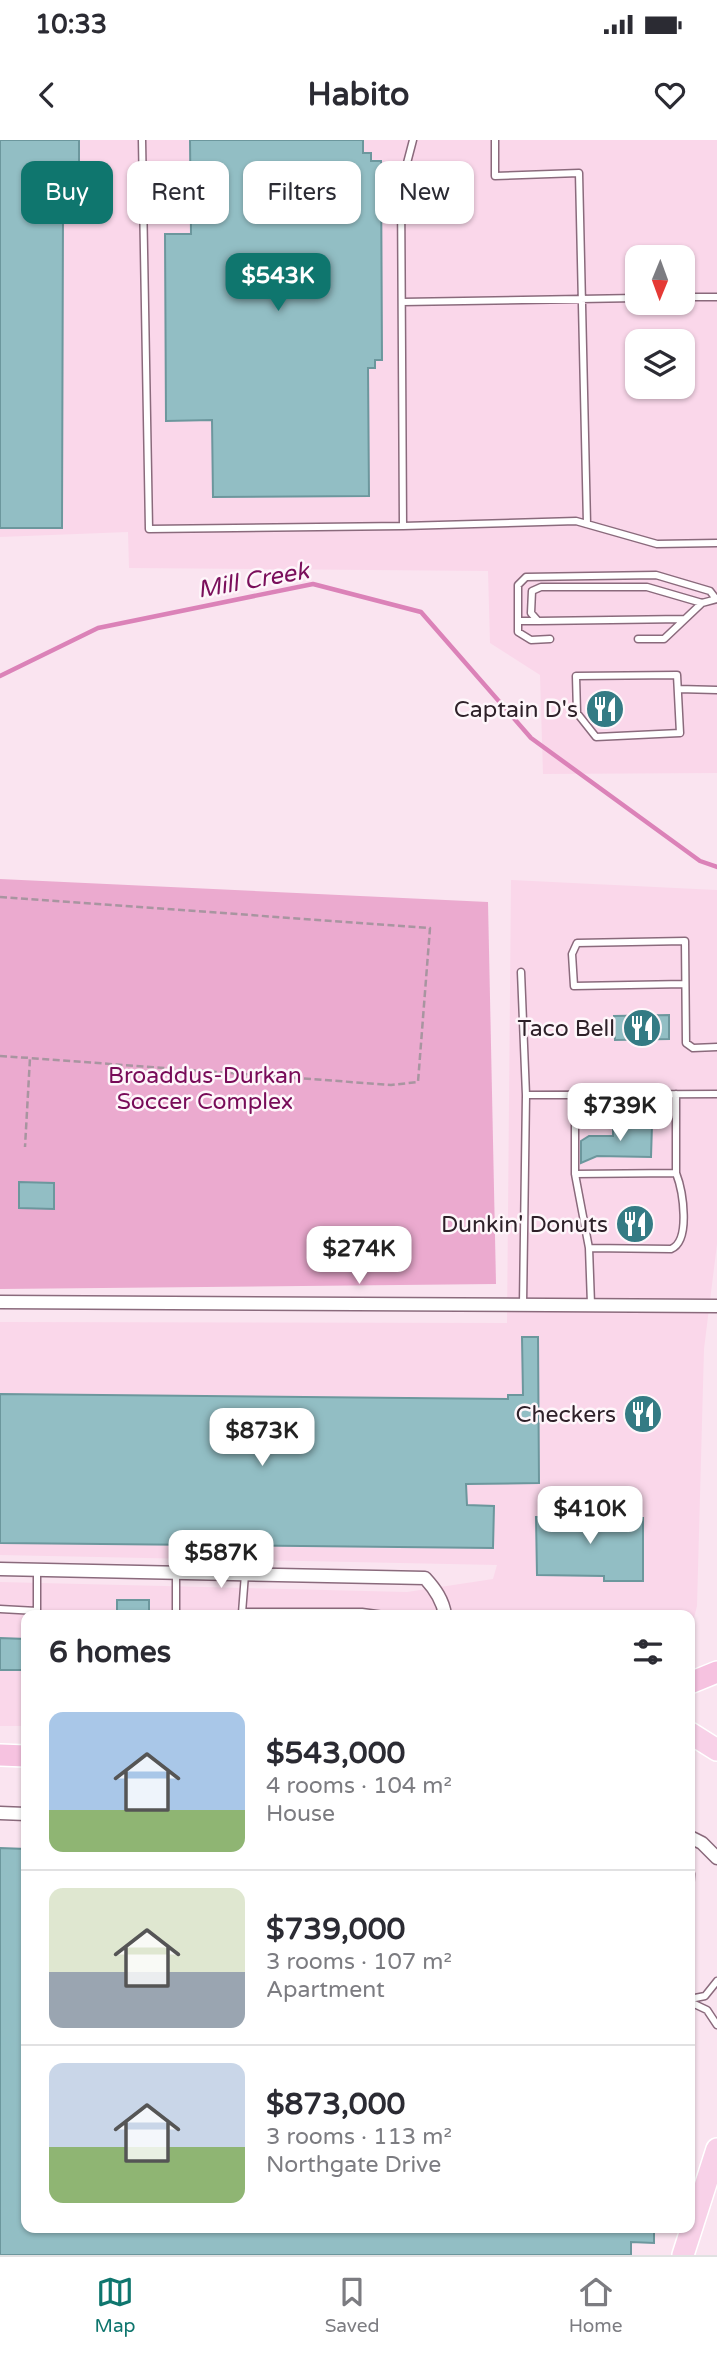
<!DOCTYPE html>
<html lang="en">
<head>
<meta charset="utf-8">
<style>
  body { margin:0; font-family:"Varela Round",sans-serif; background:#f7f7f7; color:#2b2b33; height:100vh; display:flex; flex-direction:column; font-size:26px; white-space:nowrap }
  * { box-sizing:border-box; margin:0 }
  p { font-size:23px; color:#7c7c81 }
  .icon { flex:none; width:38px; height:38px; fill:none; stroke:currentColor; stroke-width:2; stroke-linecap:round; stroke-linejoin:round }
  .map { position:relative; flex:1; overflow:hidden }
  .sheet { position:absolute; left:21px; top:1470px; width:674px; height:623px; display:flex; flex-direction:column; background:#fff; border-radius:14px; box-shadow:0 2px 5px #0004 }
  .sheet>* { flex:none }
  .guide { position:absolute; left:21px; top:21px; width:676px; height:63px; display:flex; gap:14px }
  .needle { width:46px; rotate:181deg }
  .buttons { position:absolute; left:625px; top:105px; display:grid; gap:14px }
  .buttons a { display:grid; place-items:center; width:70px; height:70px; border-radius:14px; background:#fff; box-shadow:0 2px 5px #0004; font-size:35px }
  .price { position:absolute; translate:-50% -60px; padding:0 16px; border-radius:14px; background:#fff; color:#222; font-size:23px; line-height:46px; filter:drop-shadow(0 2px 4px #0008) }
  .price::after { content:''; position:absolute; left:50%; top:42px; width:21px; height:16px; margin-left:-10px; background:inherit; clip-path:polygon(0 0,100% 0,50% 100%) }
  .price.on { background:#0f766e; color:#fff }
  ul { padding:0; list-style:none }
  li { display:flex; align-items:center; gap:21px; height:175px; padding:0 28px }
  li+li { border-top:2px solid #e1e1e2 }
  li span { display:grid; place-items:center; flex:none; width:196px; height:140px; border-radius:14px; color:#555 }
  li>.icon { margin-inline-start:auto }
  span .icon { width:84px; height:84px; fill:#fffc; stroke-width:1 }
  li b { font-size:30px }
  h2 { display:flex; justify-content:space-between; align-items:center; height:84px; padding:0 28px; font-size:30px }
  .pill { padding:0 24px; border-radius:14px; background:#fff; box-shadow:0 2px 5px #0004; font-size:24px; line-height:63px }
  .pill.on { background:#0f766e; color:#fff }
  .status { display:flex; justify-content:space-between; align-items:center; height:49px; padding:0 35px; background:#fff; direction:ltr }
  .status svg { height:19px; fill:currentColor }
  header { display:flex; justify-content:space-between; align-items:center; height:91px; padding:0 28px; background:#fff; font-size:32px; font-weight:800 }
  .menu { display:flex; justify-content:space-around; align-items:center; height:98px; border-top:2px solid #e1e1e2; background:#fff; font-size:19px; color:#7c7c81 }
  .menu a { display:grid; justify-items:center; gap:4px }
  .menu .on { color:#0f766e }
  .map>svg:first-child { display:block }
  .built { fill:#fad7ea; fill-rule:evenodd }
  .green { fill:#ebaacf }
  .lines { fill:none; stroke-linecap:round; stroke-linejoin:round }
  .stream { stroke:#db82b8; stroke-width:4.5 }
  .building { fill:#92bec4; stroke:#6c979d; stroke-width:2 }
  .service-casing { stroke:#8a6a7c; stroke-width:9 }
  .minor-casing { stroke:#8a6a7c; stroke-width:15 }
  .primary-casing { stroke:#fff; stroke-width:24 }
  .trunk-casing { stroke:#fff; stroke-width:24 }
  .path { stroke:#a895a0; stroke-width:2.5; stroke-dasharray:7 3.5; stroke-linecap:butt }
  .service { stroke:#fff; stroke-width:6 }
  .minor { stroke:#fff; stroke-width:12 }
  .primary { stroke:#f8d1e8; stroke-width:21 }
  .trunk { stroke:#f6c2e0; stroke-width:21 }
  .labels { text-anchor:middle; stroke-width:5; stroke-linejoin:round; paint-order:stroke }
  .poi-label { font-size:23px; fill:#2e2129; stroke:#fef6fa; text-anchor:end }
  .park-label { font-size:23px; fill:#780b58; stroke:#fef6fa }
  .water-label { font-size:24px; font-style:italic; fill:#7a0f5b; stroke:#fef6fa }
</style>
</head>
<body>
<div class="status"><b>10:33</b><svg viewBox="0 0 49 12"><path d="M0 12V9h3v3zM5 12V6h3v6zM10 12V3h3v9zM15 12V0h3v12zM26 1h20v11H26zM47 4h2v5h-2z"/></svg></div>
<header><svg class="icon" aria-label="back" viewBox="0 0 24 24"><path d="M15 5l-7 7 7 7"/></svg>Habito<svg class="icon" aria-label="heart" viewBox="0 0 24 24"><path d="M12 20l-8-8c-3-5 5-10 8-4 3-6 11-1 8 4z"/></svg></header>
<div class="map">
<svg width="717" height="2115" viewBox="0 0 717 2115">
  <rect width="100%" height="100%" fill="#fae4f0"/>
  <path class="built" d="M0,0H717V633L543,634L540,535L490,503L488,431L129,428L128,392L0,397ZM637,117H682V163H637ZM637,201H682V247H637Z
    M511,740L717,750V1104L704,1209L697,1466L691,1490L690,1475H26V1586H0V1442L407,1452L493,1439L497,1425L0,1415V1182L507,1183Z"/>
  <path class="green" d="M0,739L488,762L496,1144L0,1149Z"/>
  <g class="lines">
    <path class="stream" d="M0,536L98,488L313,444L421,472L531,598L700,721L717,727"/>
  </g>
  <path class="building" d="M0,0H79V75L63,74L62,388H0Z
    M190,0H363V13H371V21H381L382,220H375V228H368L369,356L213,357L212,280L166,281L165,94H191Z
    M669,875V899L615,900L614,876Z
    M613,984L652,985L651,1017L597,1016L581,1023V1001L589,996H613Z
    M19,1042L54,1043V1069L19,1068Z
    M522,1197H538L539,1343L466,1344L467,1365L494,1366L493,1408L0,1403V1254L508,1259V1255H523Z
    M554,1366H573V1377L643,1378V1441H604V1436L537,1435L536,1377H554Z
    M117,1460H149V1475H117Z
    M0,1498L26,1499V1530H0Z
    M0,1708L26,1709V2088H654V2103L631,2102V2115H0Z"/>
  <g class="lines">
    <defs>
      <path id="service" d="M142,0L149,389L403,386
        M413,0L401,46L403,386L576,381L657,404L717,403
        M495,0V36L579,33L587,384
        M682,157H717
        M402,162L637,158
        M684,479L538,481L531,473L532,451L541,447H647L702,463
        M518,481H538
        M550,499L531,500L518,492V445L526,437L656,435L710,451L716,459
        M638,499H664L702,463L717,459
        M677,535L680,593L596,597L577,573L576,536Z
        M678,549L717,550
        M521,832L526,955
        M685,844L574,846L572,814L577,803L685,801L686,903L693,908L717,907
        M575,954V1034L589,1108L591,1164
        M575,1034L676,1033V954
        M589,1108L671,1109C691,1101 683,1051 676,1033
        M523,1164L526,955L717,954
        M176,1433V1475
        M0,1469L37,1471V1430
        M242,1472H362L384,1475
        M242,1473L245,1434
        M690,1730L691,1734L690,1750
        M690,1859L705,1856L717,1841
        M690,1862L707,1870L717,1885"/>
      <path id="minor" d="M0,1162L717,1166
        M0,1429L425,1438C435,1449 443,1460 445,1475
        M0,1673L26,1674
        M690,1697L702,1703L717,1718"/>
      <path id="primary" d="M690,1593L717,1610
        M683,2115L717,2009"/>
      <path id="trunk" d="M690,1543L717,1532
        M0,1615L26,1616"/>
    </defs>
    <use href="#service" class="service-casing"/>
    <use href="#minor" class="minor-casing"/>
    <use href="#primary" class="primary-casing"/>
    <use href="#trunk" class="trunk-casing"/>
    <path class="path" d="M0,757L430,788L418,942L391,945L30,918
      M0,916L30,918L25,1007"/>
    <use href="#service" class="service"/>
    <use href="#minor" class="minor"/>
    <use href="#primary" class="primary"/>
    <use href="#trunk" class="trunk"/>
  </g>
  <defs>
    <symbol id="restaurant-disc" viewBox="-11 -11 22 22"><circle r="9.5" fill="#347b84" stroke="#fef6fa"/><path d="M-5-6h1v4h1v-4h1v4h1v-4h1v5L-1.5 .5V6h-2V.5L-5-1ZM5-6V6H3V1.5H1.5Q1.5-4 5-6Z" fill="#fff"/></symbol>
  </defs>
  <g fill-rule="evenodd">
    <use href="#restaurant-disc" x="583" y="547" width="44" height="44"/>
    <use href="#restaurant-disc" x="620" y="866" width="44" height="44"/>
    <use href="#restaurant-disc" x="613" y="1062" width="44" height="44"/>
    <use href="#restaurant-disc" x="621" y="1252" width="44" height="44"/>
  </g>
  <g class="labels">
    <g class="poi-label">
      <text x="578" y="577">Captain D's</text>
      <text x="615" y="896">Taco Bell</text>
      <text x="608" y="1092">Dunkin' Donuts</text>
      <text x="616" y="1282">Checkers</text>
    </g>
    <g class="park-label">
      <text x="205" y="943">Broaddus-Durkan<tspan x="205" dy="26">Soccer Complex</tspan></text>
    </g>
    <g class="water-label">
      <text transform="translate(253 440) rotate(-10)" y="8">Mill Creek</text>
    </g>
  </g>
</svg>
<div class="buttons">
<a><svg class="needle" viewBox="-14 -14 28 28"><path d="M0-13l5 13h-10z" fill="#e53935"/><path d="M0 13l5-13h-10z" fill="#7c7c81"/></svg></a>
<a><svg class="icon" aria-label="layers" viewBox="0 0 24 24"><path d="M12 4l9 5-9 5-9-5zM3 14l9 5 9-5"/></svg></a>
</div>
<b class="price on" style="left:278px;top:173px">$543K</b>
<b class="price" style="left:620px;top:1003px">$739K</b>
<b class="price" style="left:359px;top:1146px">$274K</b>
<b class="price" style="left:262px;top:1328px">$873K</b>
<b class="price" style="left:590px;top:1406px">$410K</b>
<b class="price" style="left:221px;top:1450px">$587K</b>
<div class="guide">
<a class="pill on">Buy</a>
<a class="pill">Rent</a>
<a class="pill">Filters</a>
<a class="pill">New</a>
</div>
<section class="sheet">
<h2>6 homes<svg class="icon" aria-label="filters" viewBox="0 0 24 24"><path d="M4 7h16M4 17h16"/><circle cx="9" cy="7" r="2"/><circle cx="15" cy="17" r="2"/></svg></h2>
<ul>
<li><span style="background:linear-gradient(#a9c7e8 70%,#8fb573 0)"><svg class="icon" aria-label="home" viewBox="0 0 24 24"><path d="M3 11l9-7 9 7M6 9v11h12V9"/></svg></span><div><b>$543,000</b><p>4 rooms · 104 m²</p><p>House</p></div></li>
<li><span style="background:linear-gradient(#dfe7d0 60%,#9aa5b1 0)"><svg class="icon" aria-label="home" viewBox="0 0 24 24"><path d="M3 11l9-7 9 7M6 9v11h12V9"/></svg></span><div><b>$739,000</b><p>3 rooms · 107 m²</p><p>Apartment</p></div></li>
<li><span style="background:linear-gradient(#c9d6e8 60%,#8fb573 0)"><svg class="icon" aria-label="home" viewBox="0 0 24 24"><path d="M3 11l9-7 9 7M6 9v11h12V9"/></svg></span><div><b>$873,000</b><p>3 rooms · 113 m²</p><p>Northgate Drive</p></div></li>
</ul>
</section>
</div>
<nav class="menu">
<a class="on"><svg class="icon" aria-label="map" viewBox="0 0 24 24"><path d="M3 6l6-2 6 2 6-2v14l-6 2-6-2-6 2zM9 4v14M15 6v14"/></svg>Map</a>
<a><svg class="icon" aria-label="saved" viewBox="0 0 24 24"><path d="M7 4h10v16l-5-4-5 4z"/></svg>Saved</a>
<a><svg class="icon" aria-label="home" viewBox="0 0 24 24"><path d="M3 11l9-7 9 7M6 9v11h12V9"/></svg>Home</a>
</nav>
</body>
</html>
